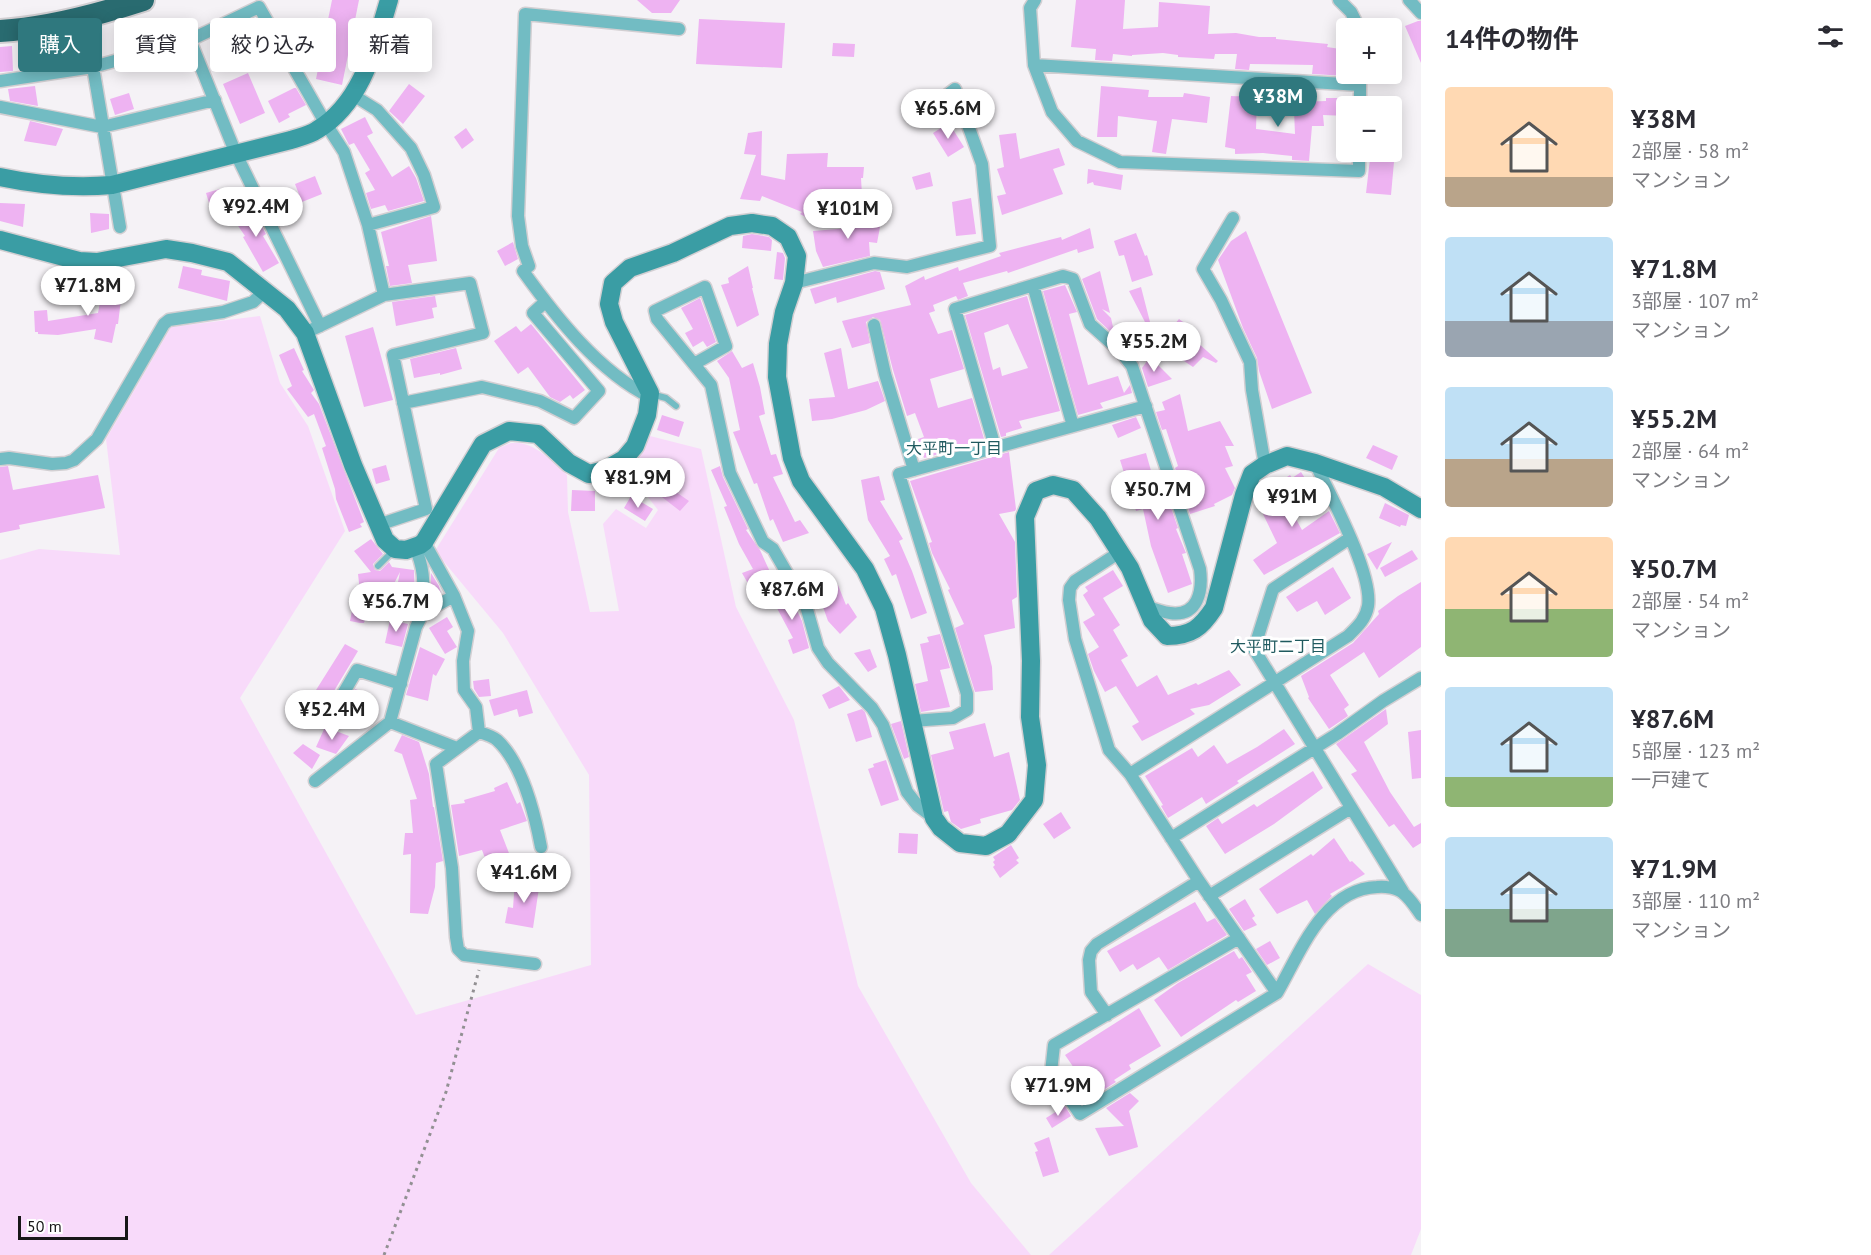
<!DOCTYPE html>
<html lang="ja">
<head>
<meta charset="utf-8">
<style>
  body { margin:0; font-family:"PT Sans","Noto Sans JP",sans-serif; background:#f7f7f7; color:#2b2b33; height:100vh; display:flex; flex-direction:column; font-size:22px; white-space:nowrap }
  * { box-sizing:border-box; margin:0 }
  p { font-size:20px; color:#7c7c81 }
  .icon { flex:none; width:33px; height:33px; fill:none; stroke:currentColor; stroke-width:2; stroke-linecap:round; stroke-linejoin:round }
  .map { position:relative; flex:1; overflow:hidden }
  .details { display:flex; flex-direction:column; background:#fff; width:450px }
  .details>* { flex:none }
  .banner { position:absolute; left:18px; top:18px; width:570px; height:54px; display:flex; gap:12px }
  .tools { position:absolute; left:1336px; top:18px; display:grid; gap:12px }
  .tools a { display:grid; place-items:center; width:66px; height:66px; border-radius:6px; background:#fff; box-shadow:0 3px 15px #0003; font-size:30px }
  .scale { position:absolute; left:18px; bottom:15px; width:110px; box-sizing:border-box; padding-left:6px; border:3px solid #181718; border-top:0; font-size:16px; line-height:21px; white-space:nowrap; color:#181718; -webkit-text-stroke:4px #fff; paint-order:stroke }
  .price { position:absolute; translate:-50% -51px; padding:0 14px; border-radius:21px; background:#fff; color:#222; font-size:20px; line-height:39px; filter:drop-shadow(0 2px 3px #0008) }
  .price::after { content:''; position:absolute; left:50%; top:36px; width:18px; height:14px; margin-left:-9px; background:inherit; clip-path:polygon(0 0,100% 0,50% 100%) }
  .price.active { background:#2f787e; color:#fff }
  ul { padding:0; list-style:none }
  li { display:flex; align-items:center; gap:18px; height:150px; padding:0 24px }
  li span { display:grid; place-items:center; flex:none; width:168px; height:120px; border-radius:6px; color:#555 }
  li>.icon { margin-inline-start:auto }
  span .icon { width:72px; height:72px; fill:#fffc; stroke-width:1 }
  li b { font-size:26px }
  h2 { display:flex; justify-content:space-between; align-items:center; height:72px; padding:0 24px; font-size:26px }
  .tag { padding:0 21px; border-radius:6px; background:#fff; box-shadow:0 3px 15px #0003; font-size:21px; line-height:54px }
  .tag.active { background:#2f787e; color:#fff }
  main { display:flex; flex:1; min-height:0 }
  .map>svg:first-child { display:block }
  .green { fill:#f8dafa }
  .building { fill:#eeb3f2; fill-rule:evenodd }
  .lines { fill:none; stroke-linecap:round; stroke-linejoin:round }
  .lane-casing { stroke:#d2cfd2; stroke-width:9 }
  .street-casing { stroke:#d2cfd2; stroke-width:15 }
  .secondary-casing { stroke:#d2cfd2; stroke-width:21 }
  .highway-casing { stroke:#d2cfd2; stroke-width:26 }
  .path { stroke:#929093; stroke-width:3; stroke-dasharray:3 4.5; stroke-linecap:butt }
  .lane { stroke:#72bcc3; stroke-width:6 }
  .street { stroke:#72bcc3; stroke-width:12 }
  .secondary { stroke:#3a9da4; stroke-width:18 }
  .highway { stroke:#296b70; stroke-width:22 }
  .labels { text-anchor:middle; stroke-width:6; stroke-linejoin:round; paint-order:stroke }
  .neighbourhood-label { font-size:16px; fill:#205a5f; stroke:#fff }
</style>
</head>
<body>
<main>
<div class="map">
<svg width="1421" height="1255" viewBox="0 0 1421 1255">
  <rect width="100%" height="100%" fill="#f5f2f6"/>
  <path class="green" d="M260,316L280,383L308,426L345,531L240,698L416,1015L591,965L589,775L503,633L435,551L499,448C503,447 509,443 513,443C533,441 554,462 567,475L568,512L590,612L619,611L603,524L616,509L646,528L658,510L630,474L650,436L701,449L736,607L794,720L858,986L971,1183L1031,1255H0V560L39,549L120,555L106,439L171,327Z
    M1368,964L1421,995V1229L1411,1255H1049Z"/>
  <path class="building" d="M332,0H359L342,85L316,79Z
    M637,0H680L671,13H652Z
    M1076,0H1125L1123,29L1158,27L1159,2L1210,6L1208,34L1236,33L1259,37H1276V39L1328,44L1327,47L1347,50V76L1312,74L1313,65L1250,64L1249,70L1235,69L1237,54H1215L1214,59L1178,57V55L1163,53L1132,55V56L1113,54L1112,61L1095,60L1096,49L1071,47Z
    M699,19L785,23L782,68L696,64Z
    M1418,21H1421V63L1405,26Z
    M267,38L277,54L259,65L249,48Z
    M833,43L855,44L854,57L832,56Z
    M12,46L13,71L0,72V47Z
    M248,73L265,113L240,124L223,84Z
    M409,84L425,96L403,124L389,111Z
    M35,86L38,106L10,101L8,89Z
    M1101,86L1149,90L1148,97H1183L1184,93L1210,97L1207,123L1172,119L1166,154L1152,152L1157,121L1118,116L1117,137H1097Z
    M294,88H296L306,105L288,114L290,117L279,123L268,101Z
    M129,93L134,109L115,115L110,99Z
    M1231,96L1257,97L1256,129L1264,130L1295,134L1294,110L1300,109V102L1326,101V98H1347V116L1323,115L1324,126H1312L1309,161L1292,160V156L1263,153L1235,154V149L1225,147Z
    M365,117L373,133L367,136L392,177L409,166L416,178L424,201L388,211L385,205L371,209L366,193L375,190L365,173L370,170L354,143L349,145L341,129Z
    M30,121L63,129L56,146L24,141Z
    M949,123L964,147L948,157L933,133Z
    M466,128L474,140L462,149L454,137Z
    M762,131L761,175L785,180L787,154L828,153L827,167H864L863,178H861L862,195L836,196L835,199H832L817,223L800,214L802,212L762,196L760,201L740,199L756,155L744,154L748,133Z
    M1016,133L1020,159L1059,148L1065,165L1053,169L1063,194L1002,215L997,196L1006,194L997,169L1004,167L999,135Z
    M1370,159L1394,162L1391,195L1366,193Z
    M1088,169L1123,175L1121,190L1094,185L1093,182L1087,184Z
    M930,172L933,186L916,190L912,177Z
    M315,176L322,194L302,202L295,184Z
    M220,189L226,210L212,213L206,193Z
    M971,198L976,234L956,236L952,202Z
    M291,202L299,216L280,226L273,212Z
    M0,203L25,204L23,227L0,221Z
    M250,205L266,234L263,236L279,263L263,272L243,237L245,236L232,217Z
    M865,208L883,211L877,243L869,242L870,256L823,267L816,251L813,231L862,227Z
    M90,213L109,214V229L91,233Z
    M431,216L437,261L408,265L412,283L390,286L386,266H389L381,232Z
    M1090,228L1094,248L1078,253L1077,249L1008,273L1007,271L963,283L968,296L958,300L956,296L933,305L935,311L929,313L938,334L952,330L964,369L930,379L938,408L972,398L985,442L924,458L918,439L924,437L915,413L907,416L893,370L880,320L873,317L866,322L870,343L852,348L842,321L911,305L905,286L924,276L925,280L958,267L959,271L1001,256L999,253L1061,237L1062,240Z
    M1246,231L1312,393L1272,409L1259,371L1257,358L1243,328L1218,260L1231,241Z
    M1136,233L1145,256L1147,255L1153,275L1132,282L1124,255L1119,256L1114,241Z
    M752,234L769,237L772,240L771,251L742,248L743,236Z
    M513,242L518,259L505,266L497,251Z
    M777,252L783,253L785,258L783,280L774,279Z
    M183,266L202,270L201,275L230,281L227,301L178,288Z
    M748,266L753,288H752L759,315L737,327L721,285L729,283L728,278Z
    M875,271L880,272L885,289L837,303L836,297L815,304L810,289Z
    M1100,271L1110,313L1102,309L1111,318L1115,336L1097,319L1082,279Z
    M104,280L123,283L118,324H116L112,343L94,339L96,329L58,335L38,334V332H35L34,311L47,310L48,321L98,313Z
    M1065,285L1077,312L1069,314L1088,385L1118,376L1124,393L1130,385L1132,393L1100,403L1103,408L1078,415L1043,291Z
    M1141,287L1150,322L1146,324L1129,291Z
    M435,296L437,307L432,308L434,318L396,326L392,302Z
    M1027,296L1060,411L1019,421L1022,428L1006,433V436L1001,437L965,315ZM1008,324L1028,368L1002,376L1000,367L993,370L984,333Z
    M700,298L716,342L707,347L703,341L693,347L685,333L693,329L681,308Z
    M1179,319L1190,327L1186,332L1218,361L1216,363L1203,357L1193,367L1181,359L1189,350L1163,338Z
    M531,324L585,390L573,399L570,395L560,402L550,397L528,367L518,374L494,341L516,326L521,332Z
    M373,327L393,400L364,407L345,336Z
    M294,348L304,370L302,371L314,390L311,393L319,404L364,522L360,524L362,527L349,532L336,499L335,489L322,448L326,446L314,414L308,417L287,389L292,386L279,355Z
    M456,348L462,369L440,375V373L414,378L410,359Z
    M841,348L848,389L878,381L885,401L866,410L832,419L812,421L809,399L835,397L824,353Z
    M732,351L742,368L753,363L760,387L765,414L759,416L771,455L776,454L783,474L773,477L795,522L800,520L809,533L783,542L773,519L770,521L757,483L754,484L733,432L740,430L729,378L717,361Z
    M1150,357L1172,379L1148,387L1142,368Z
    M1180,394L1188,431L1220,421L1234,446H1225L1233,466L1225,468L1235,488L1232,495L1214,504L1215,506L1190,514L1175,468L1178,466L1166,429L1162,430L1156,412L1165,410L1162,402Z
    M662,415L684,422L679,437L657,430Z
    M1136,417L1141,428L1118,438L1112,425Z
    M1373,445L1398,456L1392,470L1366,458Z
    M1009,452L1016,509L1015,511L999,514L1015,542L1017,597L1012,600L1015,628L984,635L992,667L993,690L975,692L955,628L964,624L948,590L950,589L932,553L929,543L932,542L910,481Z
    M1146,453L1153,478L1160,475L1178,528L1176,529L1186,553L1182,554L1192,584L1168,593L1151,546L1143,509L1136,511L1120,460Z
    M386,465L390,480L376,484L372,469Z
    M8,466L13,490L98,475L105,508L19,525L20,529L0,533V467Z
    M720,466L723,477L748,529L746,530L760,550L776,585L754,594L742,573L753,569L739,544L724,507L727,506L711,470Z
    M1301,472L1310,486L1286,501L1302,530L1329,511L1340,533L1264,575L1253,560L1277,543L1263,514L1279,503L1270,488L1290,475L1292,478Z
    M879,476L885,500L880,501L903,539L899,541L912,571L927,613L911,619L896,574L892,576L884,559L890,556L868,520L861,480Z
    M663,483L689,501L680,511L658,494Z
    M572,490L595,491V511H571Z
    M631,496L653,509L645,521L624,508Z
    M1385,503L1409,515L1406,526L1401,525L1400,527L1379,518Z
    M371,539L383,554L373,564L375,570L380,571L389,562L392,567L414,570L415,600L395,597L400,572L378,615L367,614L364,623H360L350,621L354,600H361L358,574L371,572L354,551Z
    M1392,542L1377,570L1367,554Z
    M1412,550L1418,559L1385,577L1380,568Z
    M1333,567L1351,598L1325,615L1317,601L1297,612L1286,597Z
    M1113,570L1123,586L1103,598L1120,625L1113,630L1128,656L1121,660L1137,687L1157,675L1168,695L1196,683L1198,685L1229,670L1241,685L1209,705L1190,709L1195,714L1142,741L1132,726L1139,722L1116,686L1105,692L1094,671L1088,654L1099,647L1083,622L1095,615L1083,595L1088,591L1085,587Z
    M431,573L439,586L441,594L431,598Z
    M1421,582V647L1379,678L1364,652L1330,675L1349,705L1344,709L1348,716L1329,729L1308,698L1309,697L1301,676L1353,643L1379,614L1378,611L1398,596Z
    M838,585L846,605L848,603L857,617L840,634L828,621L818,593Z
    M787,590L802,621L809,648L793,654L788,640L793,638L771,597Z
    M447,617L453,627L447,631L457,647L445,654L429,628Z
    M390,620L408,624L402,647L385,643Z
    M940,634L950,668L940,670L950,707L921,712L915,684L928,681L920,644L929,642L927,637Z
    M345,644L358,651L325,706L311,698Z
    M420,647L445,659L436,676L433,674L428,701L406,695Z
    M870,649L877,667L868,672L854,653Z
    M489,679L491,696L479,697L474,689L473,681Z
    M839,686L850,700L829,709L822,695Z
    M355,689L366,693V700L378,703L371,718L345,707Z
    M527,690L533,713L519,717L517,709L494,716L489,700Z
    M862,709L865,712L872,737L856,742L847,714Z
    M1386,709L1388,724L1364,742L1390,792L1414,827L1421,823V843L1413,848L1394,824L1389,827L1351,774L1357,771L1336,744Z
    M901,721L909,757L904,759L891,724Z
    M985,723L994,757L1009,752L1020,800L1012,810L980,819L981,823L961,829L951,822L948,811L944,812L931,755L954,749L949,732Z
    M325,727L349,736L336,754L316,747Z
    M1284,729L1295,744L1237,781L1239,783L1206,804L1202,797L1168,818L1161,806L1163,805L1145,776L1192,748L1198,757L1214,745L1227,764L1257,747Z
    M1421,730V778L1412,779L1408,732Z
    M402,735L419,742L429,774L433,807H434L443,861L436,863L435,887L428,914L410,913L411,854L403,855L405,833H413L410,800L417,799L402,754L394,751Z
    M303,744L320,755L312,769L293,753Z
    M886,760L899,800L881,806L868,769L874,767L873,764Z
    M1313,771L1323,788L1274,824L1225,854L1206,826L1218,818L1222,824L1254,804L1257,807Z
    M507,782L517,804L520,802L527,821L500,830L512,861L489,869L482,850L459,856L451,805L465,803L464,800L495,791L494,788Z
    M1061,812L1071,828L1054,839L1043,824Z
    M899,833L918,834L917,854L898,853Z
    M1334,838L1350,862L1352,861L1365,874L1330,894L1332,896L1315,914L1307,900L1277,914L1259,889L1311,854L1313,856Z
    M1011,845L1019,858L1016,860L1019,863L1000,878L993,867L995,865L993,862L995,860L993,857Z
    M515,880L540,881L533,928L505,923L508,907L513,908Z
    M1245,899L1255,916L1252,918L1257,925L1244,931L1229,909Z
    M1195,902L1207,922L1215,918L1227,935L1168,970L1159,957L1137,970L1133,964L1120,972L1107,951Z
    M1270,941L1280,958L1267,965L1256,949Z
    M1234,951L1239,959L1242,957L1252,972L1246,975L1256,991L1238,1002L1236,1000L1181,1037L1154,1000L1178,983Z
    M1139,1008L1161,1046L1129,1065L1131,1069L1114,1080L1116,1082L1094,1096L1089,1090L1084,1093L1076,1080L1081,1078L1065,1055Z
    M1130,1093L1139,1101L1129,1111L1138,1147L1109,1156L1095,1128L1124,1126L1106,1108Z
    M1065,1106L1071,1116L1052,1128L1046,1118Z
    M1049,1137L1059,1172L1043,1177L1035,1152L1038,1151L1034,1143Z"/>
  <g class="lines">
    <defs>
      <path id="lane" d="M651,394L666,398L676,406
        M378,566L393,551"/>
      <path id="street" d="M1035,0L1030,8L1034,65L1052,112L1077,141L1120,162L1359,171V152
        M1339,0L1351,12L1359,28
        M1409,0L1421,13
        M190,40L236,154L320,326
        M1034,65L1360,85
        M93,67L120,227
        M0,81L93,67L190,40L259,7L326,124L344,152L368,225L384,295
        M353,95L377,110L411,148L424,175L434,207L368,225
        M1360,106V74
        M0,107L102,127L215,100
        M1233,218L1203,269L1221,300L1250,362L1252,390L1265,465
        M794,283L874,263L907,267L990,246L982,164L955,89L946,96
        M1033,285L1073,426
        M874,325L885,374L914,470
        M305,333L384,295L470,283L483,333L393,355L426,509L378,525
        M694,364L726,346L705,287L655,311L657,319L711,385L730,473L763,542L773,549L806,606L818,648L828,663L872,708L883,725L907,792L918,806L934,818
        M650,397C599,372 556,317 523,271L529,266L522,246L518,216L525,14L679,29
        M403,403L482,387L540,401L574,418L599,391L533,313L545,302
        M995,447L955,309L1063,276L1073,279L1090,324L1121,352L1132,366L1200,569C1203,591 1198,617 1170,613C1162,612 1154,609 1146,606
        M0,459L9,458L52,464L66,463L74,460L97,439L164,324L169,320L223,312L253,302L265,291
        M1350,538L1273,589L1254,649L1403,892
        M424,542L454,596L468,631L463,661L464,690L476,707L479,732
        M415,548C426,571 423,588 423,613
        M1120,552L1075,581L1070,588L1069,600L1075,639L1109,750L1130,774L1199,881L1277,993L1080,1114L1051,1072L1054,1045L1239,938
        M333,711L357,670L401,684
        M912,721L953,718L967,710V694L899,474L1146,406
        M390,722L457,748
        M1130,774L1348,636C1357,627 1366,619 1368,606C1373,573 1330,495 1315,463
        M315,781L390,722L416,627L423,613L454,596
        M1171,838L1337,734L1383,701L1421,678
        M1209,896L1351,808
        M535,964L464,955L458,949L456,937L452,868L436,764L479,732C485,734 492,736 497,740C522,763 535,815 541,847
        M1277,993C1300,953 1323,889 1377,887C1385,886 1397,888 1403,893C1410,898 1416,908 1421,915
        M1107,1015L1091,992L1089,960L1091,951L1097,944L1199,881"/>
      <path id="secondary" d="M0,177C37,185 75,188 112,185L291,140C300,137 310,135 317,130C362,103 375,47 389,0
        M0,240L79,261L97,262L166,249L192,253L228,262L287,309L305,333L353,465L385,540L395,549L406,550L420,545L424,542L483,444L509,431L538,434L569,463L589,474L605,470L624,459L635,446L647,415L650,393L614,322L609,304L613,283L630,268L673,253L730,226L752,223L772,226L788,237L797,256L794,283L784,312L778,344L777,377L792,458L801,481L865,569L884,608L897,655L934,818L941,828L960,843L986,846L1008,834L1034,800L1037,765L1030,717L1031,661L1025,517L1036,491L1053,485L1073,490L1098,518L1130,568L1152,620L1167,636C1191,636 1201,628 1214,608L1244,495L1252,474L1265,465L1287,456L1315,463L1384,487L1421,509"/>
      <path id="highway" d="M0,31C49,28 97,15 143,0"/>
    </defs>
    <use href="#lane" class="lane-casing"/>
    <use href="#street" class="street-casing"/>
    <use href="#secondary" class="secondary-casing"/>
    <use href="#highway" class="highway-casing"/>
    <path class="path" d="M622,478L631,490
      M384,1255L446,1092L479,970"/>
    <use href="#lane" class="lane"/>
    <use href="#street" class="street"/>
    <use href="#secondary" class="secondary"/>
    <use href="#highway" class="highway"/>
  </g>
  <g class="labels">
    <g class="neighbourhood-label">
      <text x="954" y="454">大平町一丁目</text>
      <text x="1278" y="652">大平町二丁目</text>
    </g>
  </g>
</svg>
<div class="tools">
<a>+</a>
<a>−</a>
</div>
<div class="scale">50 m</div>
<b class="price active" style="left:1278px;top:128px">¥38M</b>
<b class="price" style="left:948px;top:140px">¥65.6M</b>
<b class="price" style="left:256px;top:238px">¥92.4M</b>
<b class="price" style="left:848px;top:240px">¥101M</b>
<b class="price" style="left:88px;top:317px">¥71.8M</b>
<b class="price" style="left:1154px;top:373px">¥55.2M</b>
<b class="price" style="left:638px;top:509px">¥81.9M</b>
<b class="price" style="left:1158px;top:521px">¥50.7M</b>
<b class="price" style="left:1292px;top:528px">¥91M</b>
<b class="price" style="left:792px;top:621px">¥87.6M</b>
<b class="price" style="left:396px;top:633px">¥56.7M</b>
<b class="price" style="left:332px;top:741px">¥52.4M</b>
<b class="price" style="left:524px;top:904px">¥41.6M</b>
<b class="price" style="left:1058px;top:1117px">¥71.9M</b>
<div class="banner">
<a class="tag active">購入</a>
<a class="tag">賃貸</a>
<a class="tag">絞り込み</a>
<a class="tag">新着</a>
</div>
</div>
<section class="details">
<h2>14件の物件<svg class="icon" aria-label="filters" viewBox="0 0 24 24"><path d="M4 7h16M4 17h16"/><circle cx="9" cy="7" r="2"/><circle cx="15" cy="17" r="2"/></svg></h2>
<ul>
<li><span style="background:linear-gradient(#ffd9b3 75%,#b9a48a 0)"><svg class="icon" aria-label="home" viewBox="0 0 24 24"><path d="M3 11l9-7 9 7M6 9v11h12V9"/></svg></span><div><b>¥38M</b><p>2部屋 · 58 m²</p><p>マンション</p></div></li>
<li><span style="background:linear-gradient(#bfe0f5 70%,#9aa5b1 0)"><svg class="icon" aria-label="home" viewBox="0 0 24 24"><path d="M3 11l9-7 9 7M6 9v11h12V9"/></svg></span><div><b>¥71.8M</b><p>3部屋 · 107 m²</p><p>マンション</p></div></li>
<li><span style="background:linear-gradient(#bfe0f5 60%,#b9a48a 0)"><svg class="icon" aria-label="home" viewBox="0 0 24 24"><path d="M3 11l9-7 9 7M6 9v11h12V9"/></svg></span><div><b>¥55.2M</b><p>2部屋 · 64 m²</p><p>マンション</p></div></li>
<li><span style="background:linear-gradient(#ffd9b3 60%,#8fb573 0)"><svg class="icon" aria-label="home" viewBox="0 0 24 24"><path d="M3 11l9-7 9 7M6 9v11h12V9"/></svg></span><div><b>¥50.7M</b><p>2部屋 · 54 m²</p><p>マンション</p></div></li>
<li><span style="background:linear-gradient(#bfe0f5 75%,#8fb573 0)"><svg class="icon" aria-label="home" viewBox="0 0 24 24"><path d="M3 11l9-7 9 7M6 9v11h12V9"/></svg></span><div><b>¥87.6M</b><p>5部屋 · 123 m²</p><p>一戸建て</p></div></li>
<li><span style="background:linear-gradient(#bfe0f5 60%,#7fa58c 0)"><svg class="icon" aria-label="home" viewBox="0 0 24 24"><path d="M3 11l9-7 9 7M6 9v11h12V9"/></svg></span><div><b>¥71.9M</b><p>3部屋 · 110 m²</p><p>マンション</p></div></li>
</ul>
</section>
</main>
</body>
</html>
